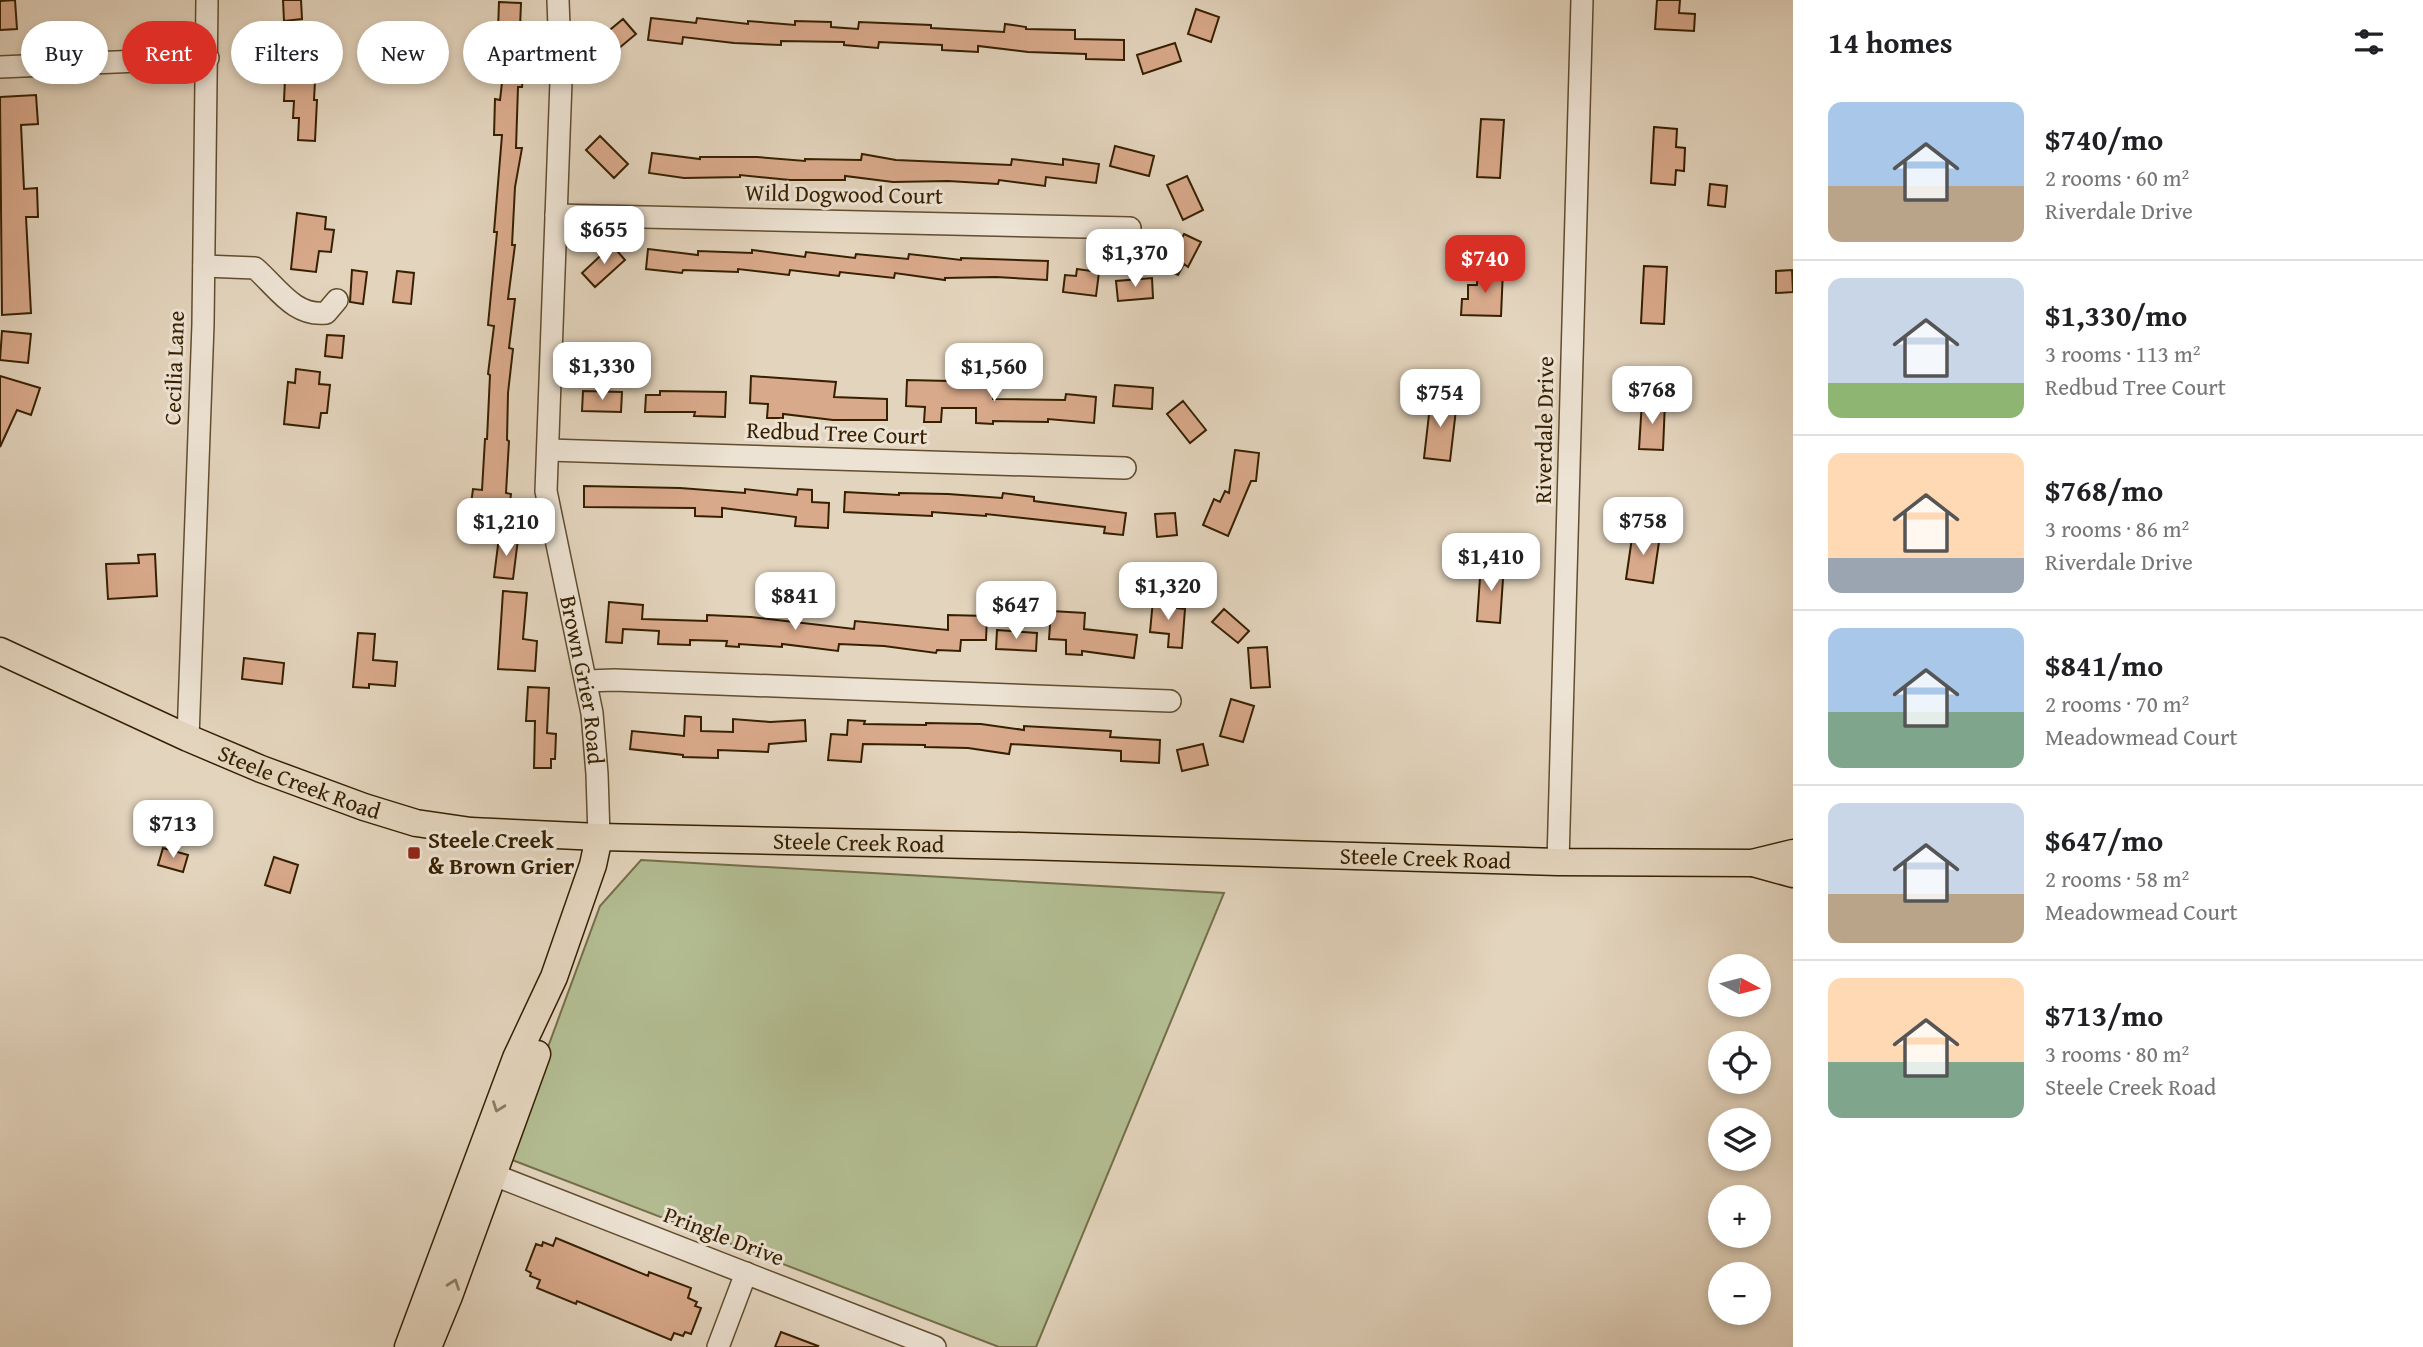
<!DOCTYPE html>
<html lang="en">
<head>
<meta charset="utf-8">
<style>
  body { margin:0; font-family:"Gentium Book Plus",serif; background:#f2f2f2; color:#202124; height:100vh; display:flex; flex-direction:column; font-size:26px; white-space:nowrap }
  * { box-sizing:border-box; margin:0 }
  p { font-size:23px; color:#757577 }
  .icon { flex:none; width:38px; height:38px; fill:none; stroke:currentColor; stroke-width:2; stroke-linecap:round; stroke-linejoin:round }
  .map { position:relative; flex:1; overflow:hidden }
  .panel { display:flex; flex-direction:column; background:#fff; width:630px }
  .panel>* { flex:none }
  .guide { position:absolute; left:21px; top:21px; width:665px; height:63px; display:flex; gap:14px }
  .needle { width:46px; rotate:97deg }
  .tools { position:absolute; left:1708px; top:954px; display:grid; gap:14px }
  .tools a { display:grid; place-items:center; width:63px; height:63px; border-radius:50%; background:#fff; box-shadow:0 4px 10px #0003; font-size:35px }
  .price { position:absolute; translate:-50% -60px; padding:0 16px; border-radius:14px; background:#fff; color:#222; font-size:23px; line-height:46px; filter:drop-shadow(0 2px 4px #0008) }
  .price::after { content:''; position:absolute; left:50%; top:42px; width:21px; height:16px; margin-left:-10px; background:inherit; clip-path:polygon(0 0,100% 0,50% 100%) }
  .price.current { background:#d93025; color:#fff }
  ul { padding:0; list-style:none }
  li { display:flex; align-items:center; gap:21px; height:175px; padding:0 35px }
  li+li { border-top:2px solid #e0e0e0 }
  li span { display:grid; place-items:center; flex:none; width:196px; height:140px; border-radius:14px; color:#555 }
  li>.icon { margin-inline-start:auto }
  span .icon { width:84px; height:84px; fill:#fffc; stroke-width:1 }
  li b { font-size:30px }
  h2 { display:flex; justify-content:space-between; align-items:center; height:84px; padding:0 35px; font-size:30px }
  .chip { padding:0 24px; border-radius:32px; background:#fff; box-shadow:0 4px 10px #0003; font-size:24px; line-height:63px }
  .chip.current { background:#d93025; color:#fff }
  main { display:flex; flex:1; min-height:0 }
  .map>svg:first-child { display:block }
  .green { fill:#b3bd92; stroke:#746e49; stroke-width:2 }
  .building { fill:#d9a98b; stroke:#362000; stroke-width:2 }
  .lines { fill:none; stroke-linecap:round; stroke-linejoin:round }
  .minor-casing { stroke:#614d2f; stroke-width:24 }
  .major-casing { stroke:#362000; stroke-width:29 }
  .minor { stroke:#ede3d4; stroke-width:21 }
  .major { stroke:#e3d4bd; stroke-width:26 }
  .oneway { stroke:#8c7a5e }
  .poi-dot { fill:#8f2418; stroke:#ede3d4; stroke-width:2.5 }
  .labels { text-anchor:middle; stroke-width:6; stroke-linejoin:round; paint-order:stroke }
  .street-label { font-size:23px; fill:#362000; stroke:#ede3d4 }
  .poi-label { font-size:23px; font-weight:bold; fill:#362000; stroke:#ede3d4; text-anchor:start }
</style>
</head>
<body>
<main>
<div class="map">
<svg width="1793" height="1347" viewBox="0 0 1793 1347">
  <rect width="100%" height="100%" fill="#e3d4bd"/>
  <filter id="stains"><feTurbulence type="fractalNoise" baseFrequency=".00286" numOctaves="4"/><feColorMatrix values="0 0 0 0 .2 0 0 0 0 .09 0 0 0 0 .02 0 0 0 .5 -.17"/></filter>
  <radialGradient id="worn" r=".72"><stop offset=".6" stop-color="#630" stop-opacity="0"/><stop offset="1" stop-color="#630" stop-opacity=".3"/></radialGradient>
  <path class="green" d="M641,860L1224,893L1036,1347H999L507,1158L600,906Z"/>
  <path class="building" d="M15,0L17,29L0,30V1Z
    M283,0H301L302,19L284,21Z
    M1657,0H1680L1679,13L1695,14L1694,31L1655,29Z
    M499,2L521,3L519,52H525L522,87H518L516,148H522L515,187L512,245H515L508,299H515L509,348L513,349L508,393L507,440L509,441L506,493L511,494L507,525L469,520L473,489L482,490L485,439H487L490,375L488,374L494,326L488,325L497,232H494L502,135H494L495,99L500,100L508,30H498Z
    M1196,9L1219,17L1211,42L1188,34Z
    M651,18L696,23L697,18L748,24V21L795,25V21L831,22V27L858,29L859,22L931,25V28L1004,32L1005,24L1026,27V29L1075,30V39L1124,40V60L1086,59V54L1028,52L978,46V52L942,50V45L879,42L878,48L844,45V42L781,41V45L734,43L683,37L682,44L648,40Z
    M623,19L636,34L606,59L593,44Z
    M1175,43L1181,61L1143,74L1137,55Z
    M285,79L315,81L314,100H317L315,141L298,140L299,118H293L294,101H284Z
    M36,95L38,124L21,125L24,189L37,188L38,217H26L31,313L2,315L0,97Z
    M1481,119L1504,120L1500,178L1477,177Z
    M1654,127L1677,129L1676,147L1685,148L1684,171L1676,170L1675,185L1651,183Z
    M600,136L628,164L614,178L586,150Z
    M1115,146L1154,156L1149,176L1110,166Z
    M652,153L700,159V157H757L805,161V159L861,160L862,154L896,160L1011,165L1012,159L1063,165V159L1099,164L1096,183L1046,177L1045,186L999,180L998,184L948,181L893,182L845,176V180H790L740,175V177L684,178L649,173Z
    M1187,176L1203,210L1183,220L1167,185Z
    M1710,184L1727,186L1725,207L1708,205Z
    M297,213L326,217L325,229L334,230L331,252L319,251L316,272L291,269Z
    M1184,234L1201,242L1188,267L1184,264L1178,275L1166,269Z
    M612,245L625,260L595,287L582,273Z
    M648,249L698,255V251L752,253V250L805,257L806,252L855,258L856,254L908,259L909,254L961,260V258L1048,261L1047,280L996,277L945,278V280L895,273L894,278L840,272L839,276L790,270L789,275L738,269V272L683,270L682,273L646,269Z
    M1644,266L1667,267L1664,324L1641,323Z
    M1077,269L1099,272L1096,296L1063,292L1065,275L1076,276Z
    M1478,269L1503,270L1501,316L1461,315L1462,299H1468V285H1477Z
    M352,270L367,272L363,304L350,302Z
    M1792,270L1793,292L1776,293V271Z
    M397,271L414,273L411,304L393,302Z
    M1152,278L1153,298L1118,301L1116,281Z
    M2,331L31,334L28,363L0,360Z
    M327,335L344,336L342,358L325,356Z
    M296,369L320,372L319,384L330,385L327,413H321L319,428L284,424L288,382L295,383Z
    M0,376L40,388L31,415L17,410L0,447Z
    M751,376L836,382L834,397L887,399V420H833L783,414V418H767L768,404L750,403Z
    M907,380L993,382V399L1065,400L1066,394L1096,397L1094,423L1048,419V422L993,421V424L976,423V408H942L941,422H924L925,407L906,406Z
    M1115,385L1153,388L1152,409L1113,406Z
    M583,391L622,392L621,412L582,411Z
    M660,391L726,392L725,417L694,416L695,412H645L646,395H660Z
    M1431,397L1457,401L1450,461L1424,458Z
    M1183,401L1206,430L1190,443L1167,414Z
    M1642,401L1665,402L1663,450L1639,449Z
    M1235,450L1259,453L1256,481H1251L1228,536L1203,525L1214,499L1220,502L1225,491L1229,493Z
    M584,486L680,488L745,493V489L797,495L798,489L812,490V502L829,503L828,528L795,526L796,517L722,508V517L695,516V508L584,507Z
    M845,492L899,495V493L948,494L1002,498L1003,493L1034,497V501L1126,513L1123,535L1104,533L1105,527L986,514V516L932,512V516L844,512Z
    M1175,513L1177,535L1157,537L1155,514Z
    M1633,531L1660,535L1653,583L1626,579Z
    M499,537L518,539L513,579L494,577Z
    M155,554L157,596L108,599L106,564L139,563L138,555Z
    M1481,563L1504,564L1500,623L1477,621Z
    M503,591L527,593L523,639L537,641L535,671L498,669Z
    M1153,600L1168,601V607L1185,609L1182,648L1168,647L1169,634L1150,632Z
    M609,602L643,605L642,619L707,621V615L751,617L854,629L855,621L948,630V615L987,616L986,640H961L960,651L937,650L936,653L884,646L839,644L838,651L782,644V647L739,644V647L726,646L727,641L690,640V645L658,644L659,631L623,629L622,643L606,642Z
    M1224,609L1249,631L1238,643L1212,622Z
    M1051,611L1085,613L1084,629L1137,635L1134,658L1082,651V655L1066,654V640L1049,639Z
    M997,630L1037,633L1036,651L996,649Z
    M358,633L375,634L373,660L397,662L395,686L369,684V688L353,687Z
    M1267,647L1270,687L1251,688L1248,648Z
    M244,658L284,663L282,684L242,679Z
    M528,687L549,688L547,733L556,734L555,759H551V768H534L535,721H526Z
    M1231,699L1254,706L1243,742L1220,736Z
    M685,716L701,717V731L733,732V719L770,722L805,720L806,741L769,744L768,752L718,750V758L683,757V755L630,749L632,731L684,736Z
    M848,720L865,721L864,724L926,725V723L981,724L1024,730V726L1111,731L1110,737L1160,740L1159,763L1121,761V751L1011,744L1009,754L968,748L925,747V745L863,744L861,762L828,760L831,734L847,735Z
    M1203,744L1208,765L1182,771L1177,750Z
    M163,848L188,855L183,872L158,865Z
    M274,857L298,865L290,893L265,885Z
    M556,1238L648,1276L649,1272L691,1288L688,1298L697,1302L695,1306L701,1308L691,1334L685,1332L683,1336L674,1333L671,1340L577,1301L576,1304L537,1288L540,1280L530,1276L531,1273L526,1270L536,1244L542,1246L543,1242L553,1246Z
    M781,1332L818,1346L817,1347H775Z"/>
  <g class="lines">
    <defs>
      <g id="minor">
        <path id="s1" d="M558,0L561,81L546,491L592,713L597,774L599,837"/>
        <path d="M0,67L208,58"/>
        <path d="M556,215L1130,228"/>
        <path d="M204,266L255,268C277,287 294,317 326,313L337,300"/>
        <path d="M548,450L1125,468"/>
        <path d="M587,681L614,680L1170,701"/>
        <path d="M188,738L203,324L207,0"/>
        <path d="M1558,862L1582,0"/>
        <path d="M494,1175L935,1347"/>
        <path d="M718,1347L746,1273"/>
      </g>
      <g id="major">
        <path id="s2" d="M0,651L188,738L261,769L364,807L416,823L471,831L599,837L1022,846L1558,862L1752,863L1793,853"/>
        <path d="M1753,863L1793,874"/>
        <path d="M408,1347L516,1058L554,977L593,865L599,837"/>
        <path d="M428,1347L449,1296L537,1054"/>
      </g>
    </defs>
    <use href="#minor" class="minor-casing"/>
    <use href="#major" class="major-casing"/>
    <use href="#minor" class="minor"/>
    <use href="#major" class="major"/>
  </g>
  <defs><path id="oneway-chevron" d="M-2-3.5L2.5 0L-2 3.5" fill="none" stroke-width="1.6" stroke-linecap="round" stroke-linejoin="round" transform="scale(1.75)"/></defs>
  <g class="oneway">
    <use href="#oneway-chevron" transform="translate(498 1107) rotate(110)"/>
    <use href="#oneway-chevron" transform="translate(454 1284) rotate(-70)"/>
  </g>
  <rect class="poi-dot" x="407" y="846" width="14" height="14" rx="3.5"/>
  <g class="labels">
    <g class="street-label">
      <text transform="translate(844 194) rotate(1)" y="8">Wild Dogwood Court</text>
      <text transform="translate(174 368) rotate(-88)" y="8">Cecilia Lane</text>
      <text transform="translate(1544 430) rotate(-89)" y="8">Riverdale Drive</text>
      <text transform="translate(837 433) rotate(2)" y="8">Redbud Tree Court</text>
      <text dy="8" stroke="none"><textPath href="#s1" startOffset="684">Brown Grier Road</textPath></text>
      <text dy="8" stroke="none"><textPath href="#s2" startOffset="327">Steele Creek Road</textPath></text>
      <text dy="8" stroke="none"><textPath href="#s2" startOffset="894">Steele Creek Road</textPath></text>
      <text dy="8" stroke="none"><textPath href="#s2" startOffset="1461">Steele Creek Road</textPath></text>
      <text transform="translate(724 1236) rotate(21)" y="8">Pringle Drive</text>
    </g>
    <g class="poi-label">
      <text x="428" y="848">Steele Creek<tspan x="428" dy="26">&amp; Brown Grier</tspan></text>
    </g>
  </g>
  <rect width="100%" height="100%" filter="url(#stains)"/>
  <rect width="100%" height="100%" fill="url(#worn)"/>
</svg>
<div class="tools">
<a><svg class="needle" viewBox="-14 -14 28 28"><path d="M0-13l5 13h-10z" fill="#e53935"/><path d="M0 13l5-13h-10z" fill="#757577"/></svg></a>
<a><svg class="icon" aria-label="locate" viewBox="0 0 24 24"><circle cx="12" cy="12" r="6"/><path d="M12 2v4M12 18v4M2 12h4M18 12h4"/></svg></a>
<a><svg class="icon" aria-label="layers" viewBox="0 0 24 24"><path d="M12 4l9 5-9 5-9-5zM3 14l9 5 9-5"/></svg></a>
<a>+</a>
<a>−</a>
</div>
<b class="price" style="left:604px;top:266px">$655</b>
<b class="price" style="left:1135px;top:289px">$1,370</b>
<b class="price current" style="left:1485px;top:295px">$740</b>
<b class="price" style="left:602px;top:402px">$1,330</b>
<b class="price" style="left:994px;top:403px">$1,560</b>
<b class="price" style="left:1652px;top:426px">$768</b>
<b class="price" style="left:1440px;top:429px">$754</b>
<b class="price" style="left:1643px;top:557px">$758</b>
<b class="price" style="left:506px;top:558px">$1,210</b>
<b class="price" style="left:1491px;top:593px">$1,410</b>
<b class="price" style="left:1168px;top:622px">$1,320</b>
<b class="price" style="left:795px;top:632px">$841</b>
<b class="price" style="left:1016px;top:641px">$647</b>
<b class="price" style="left:173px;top:860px">$713</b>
<div class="guide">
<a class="chip">Buy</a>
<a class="chip current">Rent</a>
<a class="chip">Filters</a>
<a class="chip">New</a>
<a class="chip">Apartment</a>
</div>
</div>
<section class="panel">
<h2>14 homes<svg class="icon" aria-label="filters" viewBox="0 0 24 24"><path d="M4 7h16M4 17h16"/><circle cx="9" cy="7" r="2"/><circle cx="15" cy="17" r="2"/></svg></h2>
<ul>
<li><span style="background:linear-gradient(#a9c7e8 60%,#b9a48a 0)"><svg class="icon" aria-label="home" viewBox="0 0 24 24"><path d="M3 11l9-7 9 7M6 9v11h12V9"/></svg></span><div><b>$740/mo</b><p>2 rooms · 60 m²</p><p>Riverdale Drive</p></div></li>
<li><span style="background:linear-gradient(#c9d6e8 75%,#8fb573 0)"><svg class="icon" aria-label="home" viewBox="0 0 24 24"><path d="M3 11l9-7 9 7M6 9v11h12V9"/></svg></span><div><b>$1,330/mo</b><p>3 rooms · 113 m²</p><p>Redbud Tree Court</p></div></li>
<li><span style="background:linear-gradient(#ffd9b3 75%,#9aa5b1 0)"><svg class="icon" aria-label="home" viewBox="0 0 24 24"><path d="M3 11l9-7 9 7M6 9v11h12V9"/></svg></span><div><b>$768/mo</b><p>3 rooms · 86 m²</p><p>Riverdale Drive</p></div></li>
<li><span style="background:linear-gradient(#a9c7e8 60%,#7fa58c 0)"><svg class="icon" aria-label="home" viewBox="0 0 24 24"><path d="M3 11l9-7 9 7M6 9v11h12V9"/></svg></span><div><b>$841/mo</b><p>2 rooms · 70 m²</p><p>Meadowmead Court</p></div></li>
<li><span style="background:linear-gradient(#c9d6e8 65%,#b9a48a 0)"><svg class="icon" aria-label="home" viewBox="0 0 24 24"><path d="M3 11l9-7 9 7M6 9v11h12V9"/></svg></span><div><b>$647/mo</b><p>2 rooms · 58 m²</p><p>Meadowmead Court</p></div></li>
<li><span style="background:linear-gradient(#ffd9b3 60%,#7fa58c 0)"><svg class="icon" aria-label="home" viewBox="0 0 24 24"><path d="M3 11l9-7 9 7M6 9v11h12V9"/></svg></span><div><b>$713/mo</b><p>3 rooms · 80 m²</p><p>Steele Creek Road</p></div></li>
</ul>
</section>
</main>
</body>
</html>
